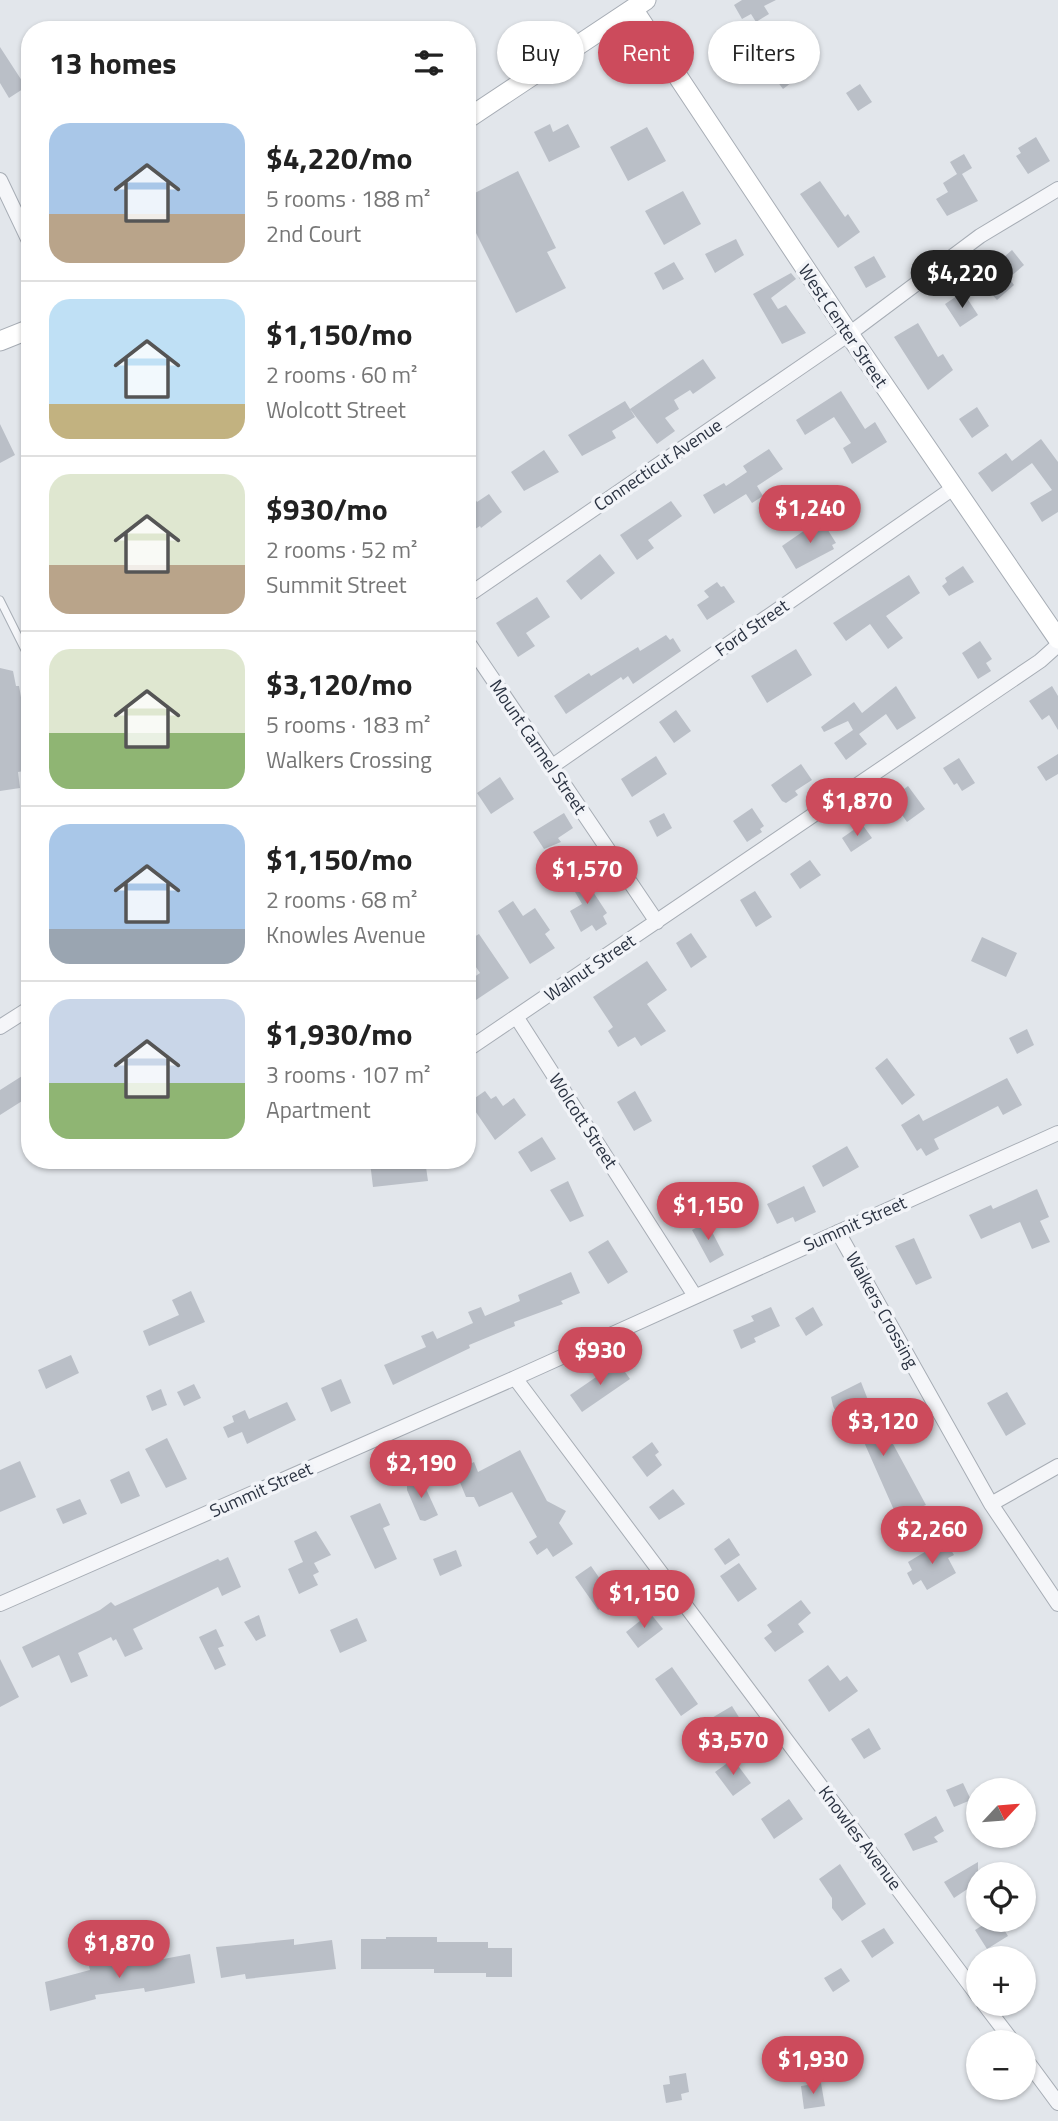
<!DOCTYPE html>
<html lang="en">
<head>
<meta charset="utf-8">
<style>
  body { margin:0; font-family:"Titillium Web",sans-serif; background:#f6f6f6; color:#222; height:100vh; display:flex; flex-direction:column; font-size:26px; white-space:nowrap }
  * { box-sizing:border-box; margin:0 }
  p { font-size:23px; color:#767676 }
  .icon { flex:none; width:38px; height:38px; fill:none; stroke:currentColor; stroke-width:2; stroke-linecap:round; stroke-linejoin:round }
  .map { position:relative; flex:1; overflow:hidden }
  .panel { position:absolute; left:21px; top:21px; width:455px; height:1148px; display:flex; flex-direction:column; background:#fff; border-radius:28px; box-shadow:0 2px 5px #0004 }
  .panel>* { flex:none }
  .banner { position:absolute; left:497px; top:21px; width:455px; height:63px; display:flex; gap:14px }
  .needle { width:46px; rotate:64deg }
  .fabs { position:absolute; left:966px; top:1778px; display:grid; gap:14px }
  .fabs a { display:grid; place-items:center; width:70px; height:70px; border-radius:50%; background:#fff; box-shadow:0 2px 5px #0004; font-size:35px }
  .price { position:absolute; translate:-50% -60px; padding:0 16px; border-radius:24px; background:#cc4b5c; color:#fff; font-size:23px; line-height:46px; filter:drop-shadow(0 2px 4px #0008) }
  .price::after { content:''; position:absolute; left:50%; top:42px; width:21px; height:16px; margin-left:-10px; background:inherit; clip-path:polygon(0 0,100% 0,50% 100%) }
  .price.on { background:#222; color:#fff }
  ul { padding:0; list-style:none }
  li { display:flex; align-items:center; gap:21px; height:175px; padding:0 28px }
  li+li { border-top:2px solid #e0e0e0 }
  li span { display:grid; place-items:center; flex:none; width:196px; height:140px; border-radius:21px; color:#555 }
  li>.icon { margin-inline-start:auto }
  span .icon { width:84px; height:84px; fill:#fffc; stroke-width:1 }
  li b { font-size:30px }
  h2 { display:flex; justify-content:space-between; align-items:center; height:84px; padding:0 28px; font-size:30px }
  .pill { padding:0 24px; border-radius:32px; background:#fff; box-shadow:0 2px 5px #0004; font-size:24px; line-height:63px }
  .pill.on { background:#cc4b5c; color:#fff }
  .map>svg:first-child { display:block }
  .building { fill:#babfc7 }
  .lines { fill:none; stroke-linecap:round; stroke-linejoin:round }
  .lane-casing { stroke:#a7adb5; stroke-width:9 }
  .street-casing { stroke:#a7adb5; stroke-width:16 }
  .secondary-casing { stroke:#a7adb5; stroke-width:21 }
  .lane { stroke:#f5f6f9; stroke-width:7 }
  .street { stroke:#f5f6f9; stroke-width:14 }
  .secondary { stroke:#fff; stroke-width:19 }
  .labels { text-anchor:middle; stroke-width:7; stroke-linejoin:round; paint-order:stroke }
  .street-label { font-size:18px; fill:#2b3342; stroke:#f2f4f8 }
</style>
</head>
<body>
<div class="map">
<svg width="1058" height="2121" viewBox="0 0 1058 2121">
  <rect width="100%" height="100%" fill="#e2e6eb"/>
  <path class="building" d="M742,0H776L764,6L769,14L756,22L751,14L742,19L734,5Z
    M783,46L803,74L783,89L762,61Z
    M0,47L26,87L9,98L0,83Z
    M860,84L872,102L858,111L846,93Z
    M550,124L553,132L568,124L580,147L549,162L534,132Z
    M647,127L666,161L628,181L610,147Z
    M1036,137L1050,161L1028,174L1016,156L1021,153L1018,148Z
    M964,154L972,168L962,174L978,201L947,216L936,199L948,192L943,183L957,174L950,162Z
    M518,171L556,248L547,252L566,288L516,313L467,215V197Z
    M820,181L845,217L848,214L860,232L838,248L800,194Z
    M683,191L701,224L664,245L645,211Z
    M736,239L744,255L715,273L705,254Z
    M1012,250L1024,265L1009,278L1014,285L997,300L981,282V277Z
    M874,256L886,277L866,288L854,267Z
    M674,262L684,279L663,290L654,273Z
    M791,273L796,279L771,298L778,309L786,305L806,333L782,344L753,294Z
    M963,292L978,315L960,327L945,304Z
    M918,323L938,357L943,354L953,370L928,390L894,337Z
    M703,359L716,378L693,394L690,390L674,400L679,409L665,418L675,431L657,444L630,409Z
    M841,391L865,429L875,422L887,442L852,464L843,448L851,443L834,417L805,435L796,420Z
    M625,401L635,417L612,431L616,438L582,456L568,435Z
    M977,407L989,426L972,438L959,419Z
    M0,424L15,455L0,463Z
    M1041,439L1058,462V512L1042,522L1030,503L1052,490L1032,463L992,492L978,473L1006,453L1012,461Z
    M769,449L783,469L757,486L763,496L752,503L746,494L714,514L703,495L724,483L726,486L747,472L743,466Z
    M544,450L559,472L524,491L511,472Z
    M467,487L477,502L489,494L502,512L481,528L480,526L467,534Z
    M671,501L682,516L648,540L654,548L637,560L620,535Z
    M821,519L836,543L832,545L834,549L796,569L782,546Z
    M600,554L615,573L581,600L566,581Z
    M963,566L974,582L949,596L942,586L947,582L945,578Z
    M909,575L920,593L886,616L903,638L888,649L870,624L846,641L833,623Z
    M717,582L721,587L724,586L735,602L707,620L697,605L709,597L704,591Z
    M537,597L550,617L526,633L535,646L518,657L496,623Z
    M666,635L670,640L673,638L681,651L633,684L628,676L623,680L621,677L566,714L554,696L589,673L591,676L638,647L640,651Z
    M980,641L992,659L986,663L991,671L978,679L962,653Z
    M796,649L812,675L767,703L751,676Z
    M0,668L13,671L16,686H19L25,720H21L26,762L24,771L18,772L20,788L0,791Z
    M896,686L916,718L897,730L886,714L859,734L867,744L846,760L834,743L853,730L848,721L824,732L821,727L854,702L862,713Z
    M1052,686L1058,696V730L1049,715L1042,720L1029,701Z
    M676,710L691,731L674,743L659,722Z
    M1058,754V774L1046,781L1037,767Z
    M656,756L667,774L632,797L621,779Z
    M959,758L975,783L962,791L957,783L954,785L943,768Z
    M801,764L812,780L795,791L798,795L786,803L782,801L771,785Z
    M500,777L514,799L491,814L477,793Z
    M908,786L925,809L907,822L891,799Z
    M752,808L764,826L760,829L762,832L747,842L733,821Z
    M564,813L573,828L558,838L561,842L544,849L533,832Z
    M664,813L672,828L657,837L649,821Z
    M862,824L872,838L851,852L842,838Z
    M810,860L821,875L800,889L790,874Z
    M580,872L607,913L603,916L607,924L596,931L592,925L581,932L570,911L582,904L568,880Z
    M755,891L772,917L756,927L740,900Z
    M513,901L523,916L535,908L550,930L545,934L555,948L530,964L498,911Z
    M691,933L707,957L691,968L676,943Z
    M479,934L509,978L467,1006V982L480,973L467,954V941Z
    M982,937L1017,953L1006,977L971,961Z
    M647,961L667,990L647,1004L666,1031L641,1046L635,1037L618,1047L608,1031L613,1027L593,997Z
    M1027,1029L1034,1045L1017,1054L1009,1038Z
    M887,1058L915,1095L902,1105L875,1068Z
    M30,1071V1096L0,1115V1090Z
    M1007,1078L1022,1105L1003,1115L998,1106L934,1139L939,1149L926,1156L921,1148L917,1151L901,1125L919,1114L923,1121Z
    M485,1091L491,1099L496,1096L503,1106L514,1098L526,1115L495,1140L469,1102Z
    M635,1091L652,1121L634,1131L617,1102Z
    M542,1137L556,1159L531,1172L518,1152Z
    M847,1146L859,1167L823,1187L812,1166Z
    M425,1160L428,1181L373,1187L370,1162Z
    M568,1181L584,1216L570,1222L550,1190Z
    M804,1186L816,1212L795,1222L793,1217L777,1224L767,1204Z
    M1037,1189L1049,1217L1040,1221L1050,1242L1032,1249L1020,1222L981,1239L969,1215L991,1205L993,1209Z
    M707,1222L724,1255L710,1263L692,1230Z
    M914,1238L932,1278L916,1285L895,1246Z
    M608,1240L628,1272L608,1284L588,1252Z
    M571,1272L580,1293L561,1301L563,1304L514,1322L515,1326L469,1345L470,1348L393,1385L384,1365L426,1347L421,1336L433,1331L437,1339L473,1323L468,1312L481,1307L485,1316L520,1301L518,1295Z
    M191,1291L205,1322L149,1346L143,1331L179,1315L172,1300Z
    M771,1307L780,1326L754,1338L756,1342L741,1349L733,1330L754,1321L751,1316Z
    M813,1307L823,1325L806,1336L795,1318Z
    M71,1355L79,1373L46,1389L38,1370Z
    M618,1362L630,1379L582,1412L570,1395Z
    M341,1379L351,1403L331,1412L321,1388Z
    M861,1382L882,1436L887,1434L893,1444L926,1505L921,1507L929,1525L905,1535L856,1424L844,1430L833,1406L831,1397Z
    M194,1384L201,1398L184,1406L177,1392Z
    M161,1389L167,1405L152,1411L146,1396Z
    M1007,1392L1026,1424L1006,1436L987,1403Z
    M287,1402L296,1420L247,1444L242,1432L228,1438L223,1427L234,1422L232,1416L245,1410L249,1419Z
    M167,1438L187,1479L166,1488L145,1449Z
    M652,1442L659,1452L655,1455L662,1465L647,1477L632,1457Z
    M520,1450L547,1501L566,1511L559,1523L573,1544L553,1557L547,1548L537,1555L529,1542L537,1537L512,1492L479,1507L474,1497H466L459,1480L462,1479L458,1470L474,1462L478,1472Z
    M20,1461L36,1497L0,1512V1470Z
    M129,1471L140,1496L121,1504L110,1480Z
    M421,1478L438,1515L425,1521L420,1520L407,1490V1484Z
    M673,1489L685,1504L659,1520L649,1507Z
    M80,1499L87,1514L63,1524L56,1509Z
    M380,1503L390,1525L383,1528L397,1559L375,1569L350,1516Z
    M316,1531L331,1555L314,1563L319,1572L313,1575L318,1585L299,1594L288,1569L303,1562L294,1541Z
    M729,1538L740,1555L725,1565L714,1549Z
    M945,1540L954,1555L948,1558L956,1573L927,1590L921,1580L913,1585L907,1573L912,1570L908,1562Z
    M456,1550L462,1566L440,1576L433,1559Z
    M228,1557L241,1587L222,1596L218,1587L133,1629L143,1649L125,1657L116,1639L113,1641L111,1637L78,1653L88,1676L71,1683L59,1655L32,1668L22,1647L100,1610L111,1602L115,1606L218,1559L220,1561Z
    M739,1563L757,1589L738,1602L720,1576Z
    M591,1566L614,1599L598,1610L575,1577Z
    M801,1600L811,1613L798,1624L804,1632L775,1652L764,1638L772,1632L767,1625Z
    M650,1613L663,1629L638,1648L626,1632Z
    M259,1615L266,1636L256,1641L244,1622Z
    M357,1618L367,1641L340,1653L330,1630Z
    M216,1629L224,1646L218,1648L226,1665L215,1670L199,1637Z
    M0,1659L19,1697L0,1707Z
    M828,1665L840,1681L847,1676L858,1691L829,1712L808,1680Z
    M672,1667L698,1704L681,1716L655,1679Z
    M732,1706L745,1727L729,1736L724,1727L717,1731L710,1719Z
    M869,1728L881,1749L864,1759L851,1739Z
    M733,1759L751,1783L733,1796L715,1772Z
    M963,1783L971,1800L954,1807L946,1790Z
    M789,1799L803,1819L774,1839L761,1819Z
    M936,1816L944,1831L934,1837L938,1842L913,1851L904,1834Z
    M978,1862V1882L954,1898L944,1882Z
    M840,1864L866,1904L842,1921L832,1908V1898L819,1879Z
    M991,1920H998L1008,1936L987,1949L975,1930Z
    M884,1928L894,1943L872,1958L861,1941Z
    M386,1937H437V1942H488V1948H512V1977H486V1973H434V1969H361V1939H386Z
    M294,1939V1945L332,1940L336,1969L246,1979L245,1974L221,1978L216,1947Z
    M190,1954L195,1983L145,1992L144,1988L95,1995L96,1999L50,2011L45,1982L90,1970L89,1966L115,1961L116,1964L141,1960L142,1963Z
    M841,1968L850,1981L833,1992L824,1978Z
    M686,2073L689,2092L681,2094L682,2100L666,2103L663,2085L670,2084L669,2076Z
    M821,2083L825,2106L804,2109L801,2086Z"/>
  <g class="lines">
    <defs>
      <path id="lane" d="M0,600L30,660"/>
      <path id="street" d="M0,180L30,243
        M467,596L849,334L980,236L1058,189
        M467,641L657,922
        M551,767L952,489
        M517,1018L695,1296
        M0,1027L30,1008
        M467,1050L1040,661L1058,645
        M838,1232L991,1504L1058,1604
        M515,1378L978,1996
        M991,1504L1058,1466
        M0,1604L515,1378L1058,1133
        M984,2004L1013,2042
        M1024,2057L1058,2103"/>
      <path id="secondary" d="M633,9L849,334L1058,639
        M467,119L646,0
        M0,341L30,329"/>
    </defs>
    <use href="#lane" class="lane-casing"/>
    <use href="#street" class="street-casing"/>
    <use href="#secondary" class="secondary-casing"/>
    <use href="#lane" class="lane"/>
    <use href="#street" class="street"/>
    <use href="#secondary" class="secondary"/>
  </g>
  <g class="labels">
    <g class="street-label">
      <text transform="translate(843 326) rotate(56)" y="6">West Center Street</text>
      <text transform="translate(658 465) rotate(-34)" y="6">Connecticut Avenue</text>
      <text transform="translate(752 628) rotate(-35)" y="6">Ford Street</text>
      <text transform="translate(538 747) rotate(56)" y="6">Mount Carmel Street</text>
      <text transform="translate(590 968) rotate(-34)" y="6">Walnut Street</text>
      <text transform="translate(583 1121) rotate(57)" y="6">Wolcott Street</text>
      <text transform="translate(855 1224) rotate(-24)" y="6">Summit Street</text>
      <text transform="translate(882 1310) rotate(61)" y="6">Walkers Crossing</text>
      <text transform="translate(261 1490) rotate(-24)" y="6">Summit Street</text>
      <text transform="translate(860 1838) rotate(53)" y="6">Knowles Avenue</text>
    </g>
  </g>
</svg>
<div class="fabs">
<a><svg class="needle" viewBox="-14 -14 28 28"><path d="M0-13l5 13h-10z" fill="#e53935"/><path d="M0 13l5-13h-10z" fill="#767676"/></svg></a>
<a><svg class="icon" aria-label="locate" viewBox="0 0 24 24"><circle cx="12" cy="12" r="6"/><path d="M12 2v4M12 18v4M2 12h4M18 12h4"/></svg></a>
<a>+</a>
<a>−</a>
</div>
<b class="price on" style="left:962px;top:310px">$4,220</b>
<b class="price" style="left:810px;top:545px">$1,240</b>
<b class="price" style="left:857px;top:838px">$1,870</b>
<b class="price" style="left:587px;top:906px">$1,570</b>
<b class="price" style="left:708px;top:1242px">$1,150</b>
<b class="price" style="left:600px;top:1387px">$930</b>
<b class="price" style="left:883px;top:1458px">$3,120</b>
<b class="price" style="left:421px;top:1500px">$2,190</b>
<b class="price" style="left:932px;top:1566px">$2,260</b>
<b class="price" style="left:644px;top:1630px">$1,150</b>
<b class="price" style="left:733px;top:1777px">$3,570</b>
<b class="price" style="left:119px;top:1980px">$1,870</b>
<b class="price" style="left:813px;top:2096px">$1,930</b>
<div class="banner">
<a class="pill">Buy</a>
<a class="pill on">Rent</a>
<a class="pill">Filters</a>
</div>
<section class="panel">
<h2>13 homes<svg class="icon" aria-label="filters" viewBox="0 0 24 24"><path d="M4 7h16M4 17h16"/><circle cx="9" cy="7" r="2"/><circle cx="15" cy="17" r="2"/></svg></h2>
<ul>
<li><span style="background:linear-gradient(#a9c7e8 65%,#b9a48a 0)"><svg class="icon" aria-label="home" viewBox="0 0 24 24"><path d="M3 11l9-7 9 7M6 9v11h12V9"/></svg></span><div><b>$4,220/mo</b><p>5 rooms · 188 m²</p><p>2nd Court</p></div></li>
<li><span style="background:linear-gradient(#bfe0f5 75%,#c2b280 0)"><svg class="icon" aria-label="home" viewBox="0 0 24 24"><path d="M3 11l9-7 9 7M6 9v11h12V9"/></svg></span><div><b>$1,150/mo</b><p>2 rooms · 60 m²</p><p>Wolcott Street</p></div></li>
<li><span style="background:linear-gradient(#dfe7d0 65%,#b9a48a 0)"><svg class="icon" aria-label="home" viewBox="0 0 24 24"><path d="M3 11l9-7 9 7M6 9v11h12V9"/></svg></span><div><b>$930/mo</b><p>2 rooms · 52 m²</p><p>Summit Street</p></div></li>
<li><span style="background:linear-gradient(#dfe7d0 60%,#8fb573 0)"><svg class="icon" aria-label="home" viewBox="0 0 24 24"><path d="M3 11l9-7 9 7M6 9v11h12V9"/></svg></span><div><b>$3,120/mo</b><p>5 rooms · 183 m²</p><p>Walkers Crossing</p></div></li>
<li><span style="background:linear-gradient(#a9c7e8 75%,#9aa5b1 0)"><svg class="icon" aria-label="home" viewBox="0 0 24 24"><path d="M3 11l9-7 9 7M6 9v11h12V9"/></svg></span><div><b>$1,150/mo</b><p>2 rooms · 68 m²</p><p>Knowles Avenue</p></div></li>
<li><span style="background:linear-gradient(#c9d6e8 60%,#8fb573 0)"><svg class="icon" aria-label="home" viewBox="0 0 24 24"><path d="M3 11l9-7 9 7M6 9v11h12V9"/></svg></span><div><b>$1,930/mo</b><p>3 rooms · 107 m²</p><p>Apartment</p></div></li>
</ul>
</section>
</div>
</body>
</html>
